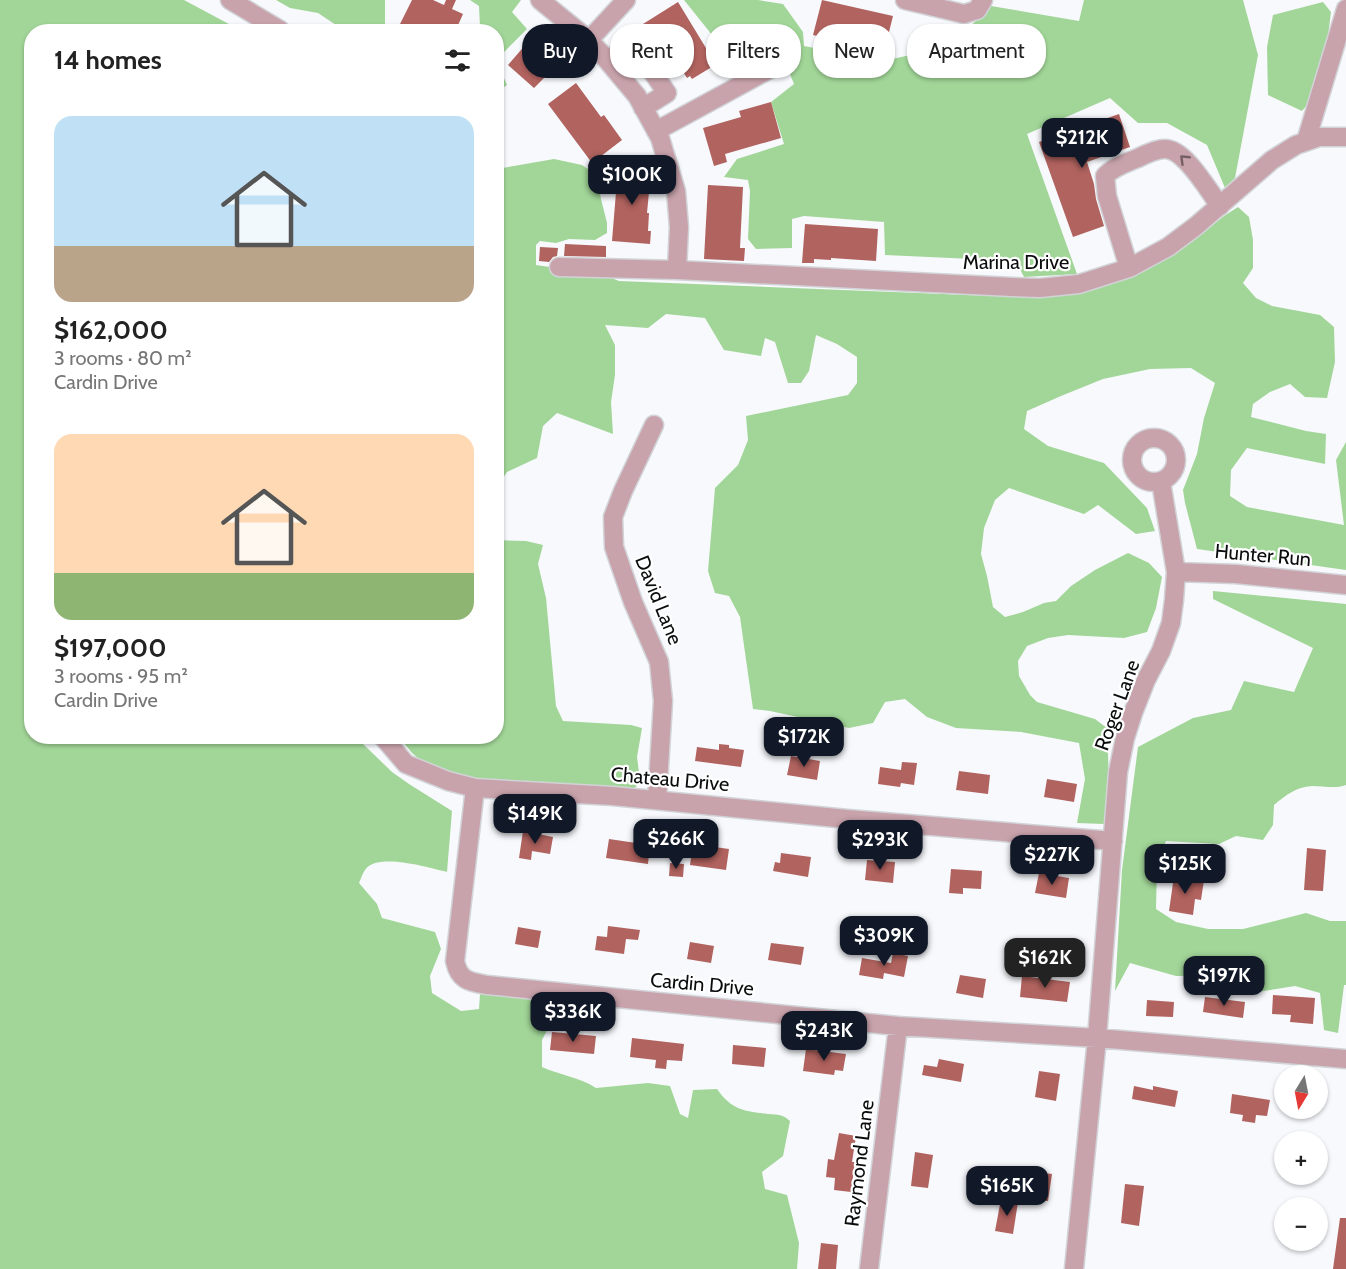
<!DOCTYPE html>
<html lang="en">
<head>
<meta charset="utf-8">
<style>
  body { margin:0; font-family:Cabin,sans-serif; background:#f2f2f2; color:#222; height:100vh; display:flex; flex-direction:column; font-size:22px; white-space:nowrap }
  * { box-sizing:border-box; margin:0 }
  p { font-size:20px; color:#767676 }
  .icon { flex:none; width:33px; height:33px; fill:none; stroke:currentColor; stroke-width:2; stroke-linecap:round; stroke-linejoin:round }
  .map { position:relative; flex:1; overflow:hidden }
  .sheet { position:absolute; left:24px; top:24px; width:480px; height:720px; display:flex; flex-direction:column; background:#fff; border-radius:24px; box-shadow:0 2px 4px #0004 }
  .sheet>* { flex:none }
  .guide { position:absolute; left:522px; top:24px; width:570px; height:54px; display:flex; gap:12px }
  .needle { width:39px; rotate:190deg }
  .controls { position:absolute; left:1274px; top:1065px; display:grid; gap:12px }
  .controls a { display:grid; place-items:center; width:54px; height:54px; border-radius:50%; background:#fff; box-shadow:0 2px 4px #0004; font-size:30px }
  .price { position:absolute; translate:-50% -51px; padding:0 14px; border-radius:12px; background:#111827; color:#fff; font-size:20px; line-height:39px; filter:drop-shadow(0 2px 3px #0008) }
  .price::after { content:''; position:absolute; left:50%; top:36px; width:18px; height:14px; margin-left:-9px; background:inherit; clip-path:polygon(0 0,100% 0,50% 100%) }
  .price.selected { background:#222; color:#fff }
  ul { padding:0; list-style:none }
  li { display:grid; align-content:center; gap:12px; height:318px; padding:0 30px }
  li span { display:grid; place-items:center; height:186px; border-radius:18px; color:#555 }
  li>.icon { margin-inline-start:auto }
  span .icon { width:108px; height:108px; fill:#fffc; stroke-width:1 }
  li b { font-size:26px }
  h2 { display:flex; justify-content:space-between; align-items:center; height:72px; padding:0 30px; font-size:26px }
  .pill { padding:0 21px; border-radius:24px; background:#fff; box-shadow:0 2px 4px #0004; font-size:21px; line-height:54px }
  .pill.selected { background:#111827; color:#fff }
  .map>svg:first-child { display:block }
  .forest { fill:#a2d698 }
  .building { fill:#b1635f }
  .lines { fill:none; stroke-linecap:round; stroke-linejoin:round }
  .minor-casing { stroke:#d1d3d7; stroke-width:21 }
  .minor { stroke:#c9a3ac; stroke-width:18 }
  .oneway { stroke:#745f64 }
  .labels { text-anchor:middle; stroke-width:4.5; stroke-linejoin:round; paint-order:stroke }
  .street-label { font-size:20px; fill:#0b0c0d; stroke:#fff }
</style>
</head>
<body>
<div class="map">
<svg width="1346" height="1269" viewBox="0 0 1346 1269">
  <rect width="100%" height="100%" fill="#f7f9fd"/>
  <path class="forest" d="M0,0H184L242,31L32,32V736L359,737L362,743L392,772L409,784L452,811L447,872C429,868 377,852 365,870C362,874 361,879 359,883L377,904L382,918L435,932L441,949L430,976L432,993L461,1011L479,1009L480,994L589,1005L587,1019L575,1027L547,1030L542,1040V1067C559,1075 580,1077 596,1088L648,1083L670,1086L680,1114L688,1118L693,1090L717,1089C732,1110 743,1111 768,1114C779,1115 782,1114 790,1121L783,1156L762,1172L765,1189L787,1195L799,1243L797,1269H0Z
    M276,0H385V29L391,31H345L318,13L290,8Z
    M470,0H521L512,12L527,29L497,59L496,32L476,31L480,27L479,6Z
    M684,0H758L783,4L803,32L804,46L882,61L949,47L991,6L1079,21L1084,0H1243L1258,55L1235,178L1225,188L1207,145L1167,123H1138L1110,98L1027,134L1077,274L1024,277L1016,261L885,255L884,222L804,216L792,219V248L756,249L748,239L750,191L748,180L724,177L737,159L784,144L771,102L794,84L780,50L733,61Z
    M1323,2L1331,12L1325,60L1312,99L1302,111L1268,95L1267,47L1273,15Z
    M497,62L507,85L497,92H496Z
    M554,159L582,165L597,175L601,199L607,223V233L595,240L569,239L556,243L540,241L536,245V265L604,275L619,281L1018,297L1056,296L1110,284L1163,258L1193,241L1224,216L1238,207L1249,217L1253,240V268L1243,283L1256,298L1272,306L1320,315L1334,327L1335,362L1327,398L1305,397L1290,384L1270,392L1253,404L1251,417L1306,431L1326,434L1325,464L1247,448L1231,470L1230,496L1247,507L1344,525L1336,460L1346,442V570L1197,549L1185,503L1183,490L1197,454L1204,418L1215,383L1191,368L1150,369L1103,379L1061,396L1027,411L1024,429L1048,446L1104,463L1147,508L1155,531L1136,534L1098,505L1084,514L1009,488L995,500L984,528L981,554L987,576L993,607L1005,617L1023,612L1044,603L1056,601L1071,586L1095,570L1128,553L1149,563L1162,577L1156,608L1147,632L1124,638L1068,635L1048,638L1027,646L1018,661L1019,676L1030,695L1037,702L1095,719L1107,728L1109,781L1104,824L1077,823L1085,779L1079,743L1021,732L956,728L927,717L905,699L885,702L873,723L849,728L770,711L753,709L740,617L729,596L715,593L708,571L715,488L738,465L748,440L746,416L848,395L857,383V357L837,344L816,335L809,371L801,383H788L775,342L765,338L761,356L724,350L705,318L666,314L648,328L605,325L615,345V375L611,402L613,434L557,413L543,426L537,458L507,472L497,487V169Z
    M497,540L526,541L543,545L538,564L546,598L556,706L563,721L631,725L642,728L637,757L640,780L634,790L488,781L448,774L430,768L412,753L399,737L496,736Z
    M1213,591L1346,604V785C1335,789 1324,786 1312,786C1296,787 1286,795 1274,805L1273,825L1263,840L1236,836L1219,844L1166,841L1157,865L1156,909L1176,922L1208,929H1243L1306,913L1330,921H1346V985H1344L1338,1033L1324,1030L1320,993L1295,986L1257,992L1241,975L1176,976L1130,963L1115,991L1122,870L1138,747L1193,718L1231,710L1244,681L1294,692L1313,648L1213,599Z"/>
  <path class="building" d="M412,0H433L444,5L446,0H456L452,9L463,14L455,32H429L421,28L419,32H416L400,24Z
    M822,0L893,16L884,52L813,35Z
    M678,2L709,53L713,50L720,62L692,79L690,76L687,78L665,43L662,44L655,32L650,35L643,24Z
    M545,34L561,47L556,53L565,61L551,76L548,74L534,88L508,65L533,36L539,40Z
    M576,83L601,117L604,115L622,140L592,163L548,104Z
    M771,102L781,138L725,154L727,162L714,166L703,128L741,117L739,111Z
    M1119,114L1130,147L1087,162L1094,184L1096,199L1104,226L1073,237L1039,142Z
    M612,167L651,171L647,213H649L648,231H651L650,244L612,241L617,180H611Z
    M708,185L743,187L740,248H745L744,261L704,259Z
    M805,224L878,229L876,261L831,258V260L814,259V263H802Z
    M565,244L606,246V257L564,256Z
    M540,247L558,248L557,256L553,257L549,262L539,261Z
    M719,744L729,745V748L744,750L741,767L695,761L697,747L719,750Z
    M791,756L820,761L817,780L787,775Z
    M902,762L917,763L914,785L901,783L900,787L878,784L880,767L901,770Z
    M959,771L990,775L988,794L956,790Z
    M1047,779L1077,784L1074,802L1044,797Z
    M523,831L553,837L550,854L532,851L531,860L519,858Z
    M609,839L650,845L648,864L606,858Z
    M693,844L729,849L726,870L690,865Z
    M1307,848L1326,850L1323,891L1304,890Z
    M781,853L811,857L808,877L773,871L775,862L780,863Z
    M867,860L895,862L893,883L865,880Z
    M670,863L684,864L683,877L669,876Z
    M951,869L982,871L981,889L963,888V894L949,893Z
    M1039,873L1069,878L1066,898L1035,893Z
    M1174,876L1204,880L1201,900L1195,899L1193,915L1169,911Z
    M608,926L640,930L638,940L626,939L624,954L595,950L597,936L607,937Z
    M518,927L541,931L538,948L515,944Z
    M690,942L714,946L711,963L687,959Z
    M771,943L804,947L801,965L768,960Z
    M893,953L908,956L904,977L884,973L883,979L859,975L862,958L891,963Z
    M960,975L986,979L983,998L956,993Z
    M1022,976L1070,982L1067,1002L1020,997Z
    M1273,995L1315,998L1313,1024L1290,1022L1291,1015L1272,1014Z
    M1205,997L1245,1002L1243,1018L1203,1012Z
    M1147,1000L1174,1002L1173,1017L1146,1016Z
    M552,1032L596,1036L594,1054L550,1050Z
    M632,1038L684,1044L682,1061L667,1060L666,1069L655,1068L656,1060L630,1057Z
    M733,1045L766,1048L764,1067L732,1064Z
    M806,1049L846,1054L843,1071L835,1070L834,1075L803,1071Z
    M939,1059L964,1064L961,1082L922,1075L924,1065L937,1067Z
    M1039,1071L1060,1074L1056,1101L1035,1097Z
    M1134,1086L1153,1090V1086L1178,1091L1175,1107L1132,1099Z
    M1232,1094L1270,1100L1267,1116L1256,1115L1255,1123L1242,1121L1243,1115L1230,1113Z
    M839,1133L856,1136L852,1162H855L851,1192L834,1190L835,1178L826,1177L828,1159L834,1160Z
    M915,1152L933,1155L928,1188L911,1186Z
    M1031,1171L1052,1174L1048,1201L1027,1199Z
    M1125,1184L1144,1186L1139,1226L1121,1223Z
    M1001,1199L1018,1202L1013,1234L995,1231Z
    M1340,1218H1346V1269H1333Z
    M821,1243L838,1245L836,1269H818Z"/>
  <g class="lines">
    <defs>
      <path id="minor" d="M230,0L280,30
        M540,0L589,40L601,53L637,96L660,138L676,191L679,227L677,270
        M905,0L964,14L977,10L983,0
        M589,40L626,0
        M607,60L633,44L667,93L643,108
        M656,131L770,69
        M1306,141L1346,9
        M559,267L677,270L1012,287L1040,288L1079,284L1129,268L1168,247L1196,226L1272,160L1296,145L1319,137H1346
        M1129,268L1107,196L1105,176C1113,167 1126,163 1138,158C1146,154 1156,149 1165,149C1185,149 1208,190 1220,206
        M654,425L623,491L613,517L614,547L633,602L659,662L663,701L657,800
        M1132 460a22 22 0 1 1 44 0a22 22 0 1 1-44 0Z
        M1176,572L1236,574L1346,585
        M382,736L406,764L448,781L475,788L613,796L847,819L1113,841
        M475,788L455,961C459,981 470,982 487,985L898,1026L1097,1038L1346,1059
        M869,1269L898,1026
        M1074,1269L1097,1038L1118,772L1125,738L1133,713L1146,680L1161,651L1171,623L1174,600L1176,572L1161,482"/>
    </defs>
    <use href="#minor" class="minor-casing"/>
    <use href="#minor" class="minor"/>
  </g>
  <defs><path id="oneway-chevron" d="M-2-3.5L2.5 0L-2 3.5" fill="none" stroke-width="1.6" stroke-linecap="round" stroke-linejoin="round" transform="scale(1.5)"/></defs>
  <use class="oneway" href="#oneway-chevron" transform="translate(1184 159) rotate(-136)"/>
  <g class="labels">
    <g class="street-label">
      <text x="1016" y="269">Marina Drive</text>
      <text transform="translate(1263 555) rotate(5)" y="7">Hunter Run</text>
      <text transform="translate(659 600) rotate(68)" y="7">David Lane</text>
      <text transform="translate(1117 705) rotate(-70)" y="7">Roger Lane</text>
      <text transform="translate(670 779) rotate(5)" y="7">Chateau Drive</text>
      <text transform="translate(702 984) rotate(5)" y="7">Cardin Drive</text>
      <text transform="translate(859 1163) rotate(-83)" y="7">Raymond Lane</text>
    </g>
  </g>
</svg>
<div class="controls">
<a><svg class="needle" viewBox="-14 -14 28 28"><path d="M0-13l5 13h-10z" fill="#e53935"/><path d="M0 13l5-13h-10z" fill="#767676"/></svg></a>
<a>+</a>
<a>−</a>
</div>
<b class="price" style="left:1082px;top:169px">$212K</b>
<b class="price" style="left:632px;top:206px">$100K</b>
<b class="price" style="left:804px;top:768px">$172K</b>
<b class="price" style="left:535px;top:845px">$149K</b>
<b class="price" style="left:676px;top:870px">$266K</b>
<b class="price" style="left:880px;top:871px">$293K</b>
<b class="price" style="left:1052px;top:886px">$227K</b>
<b class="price" style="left:1185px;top:895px">$125K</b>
<b class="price" style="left:884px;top:967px">$309K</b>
<b class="price selected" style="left:1045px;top:989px">$162K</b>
<b class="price" style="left:1224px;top:1007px">$197K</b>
<b class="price" style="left:573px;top:1043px">$336K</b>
<b class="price" style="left:824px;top:1062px">$243K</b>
<b class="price" style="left:1007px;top:1217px">$165K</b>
<div class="guide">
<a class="pill selected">Buy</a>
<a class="pill">Rent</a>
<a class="pill">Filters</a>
<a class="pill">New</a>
<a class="pill">Apartment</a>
</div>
<section class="sheet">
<h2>14 homes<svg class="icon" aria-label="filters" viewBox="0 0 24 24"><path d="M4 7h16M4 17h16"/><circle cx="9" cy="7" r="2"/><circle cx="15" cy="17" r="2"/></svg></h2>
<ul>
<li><span style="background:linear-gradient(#bfe0f5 70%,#b9a48a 0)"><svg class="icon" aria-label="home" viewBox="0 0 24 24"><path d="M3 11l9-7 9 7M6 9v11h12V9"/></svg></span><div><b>$162,000</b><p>3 rooms · 80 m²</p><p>Cardin Drive</p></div></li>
<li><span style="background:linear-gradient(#ffd9b3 75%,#8fb573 0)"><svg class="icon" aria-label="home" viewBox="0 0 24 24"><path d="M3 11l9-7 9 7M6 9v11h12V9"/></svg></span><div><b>$197,000</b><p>3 rooms · 95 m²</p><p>Cardin Drive</p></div></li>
</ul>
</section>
</div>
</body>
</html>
